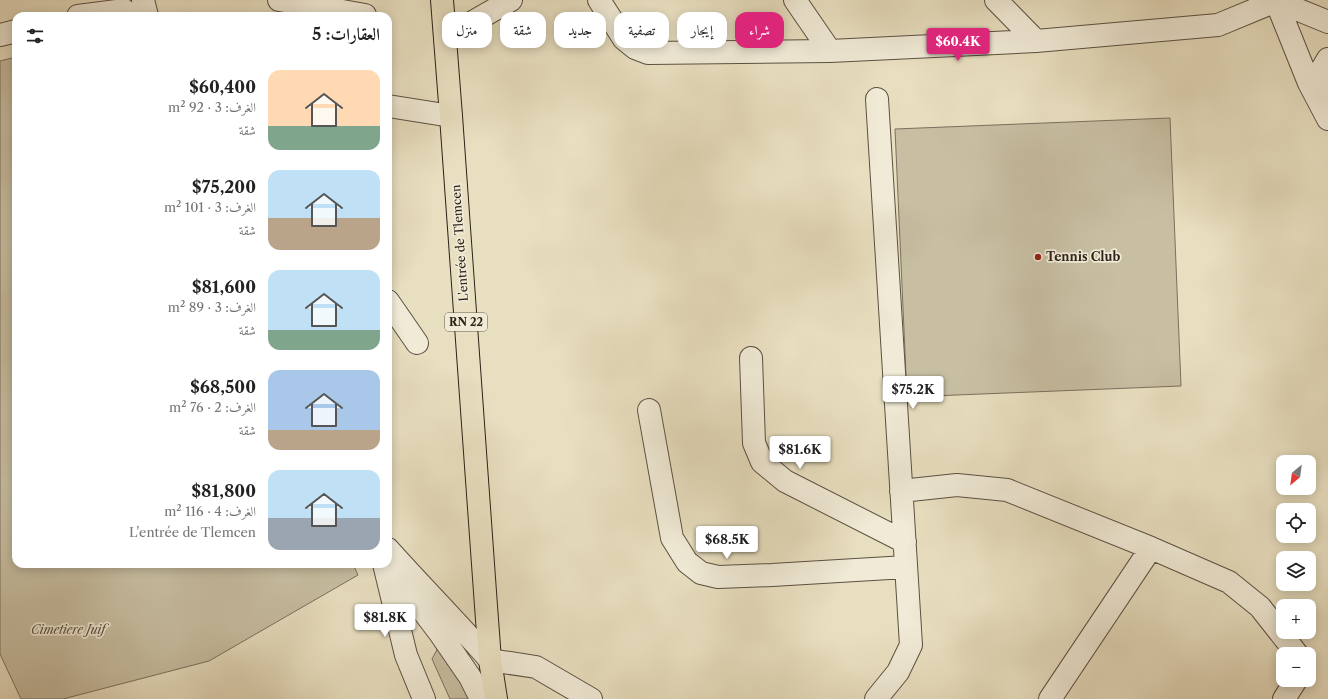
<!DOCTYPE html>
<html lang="ar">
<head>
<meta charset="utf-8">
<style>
  body { margin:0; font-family:"Libre Caslon Text",Amiri,serif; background:#f2f2f2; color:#222; direction:rtl; height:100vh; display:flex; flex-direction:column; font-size:15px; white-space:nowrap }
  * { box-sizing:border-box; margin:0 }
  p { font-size:13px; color:#767676 }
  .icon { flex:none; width:22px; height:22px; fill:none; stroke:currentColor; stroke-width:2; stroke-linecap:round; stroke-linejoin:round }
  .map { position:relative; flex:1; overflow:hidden; direction:ltr }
  .side { position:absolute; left:12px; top:12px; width:380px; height:556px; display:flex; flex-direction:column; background:#fff; border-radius:12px; box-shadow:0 2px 10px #0003; direction:rtl }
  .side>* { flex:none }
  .top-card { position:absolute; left:404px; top:12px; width:380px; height:36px; direction:rtl; display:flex; gap:8px }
  .needle { width:26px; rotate:209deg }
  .controls { position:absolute; left:1276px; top:455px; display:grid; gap:8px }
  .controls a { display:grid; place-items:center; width:40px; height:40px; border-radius:8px; background:#fff; box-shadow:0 2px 10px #0003; font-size:20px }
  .price { position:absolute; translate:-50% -34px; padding:0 9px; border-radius:4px; background:#fff; color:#222; font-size:13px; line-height:26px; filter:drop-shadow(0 1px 2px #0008) }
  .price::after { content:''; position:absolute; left:50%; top:24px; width:12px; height:9px; margin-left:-6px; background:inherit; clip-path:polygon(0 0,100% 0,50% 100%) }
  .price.selected { background:#db2777; color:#fff }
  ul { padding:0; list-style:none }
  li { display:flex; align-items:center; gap:12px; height:100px; padding:0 12px }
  li span { display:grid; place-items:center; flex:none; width:112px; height:80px; border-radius:12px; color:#555 }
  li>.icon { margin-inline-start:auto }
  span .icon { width:48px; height:48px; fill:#fffc; stroke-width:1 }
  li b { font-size:17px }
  h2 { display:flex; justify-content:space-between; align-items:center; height:48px; padding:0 12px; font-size:17px }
  .chip { padding:0 14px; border-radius:12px; background:#fff; box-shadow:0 2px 10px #0003; font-size:14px; line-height:36px }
  .chip.selected { background:#db2777; color:#fff }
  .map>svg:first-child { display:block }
  .green { fill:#c8bfa3; stroke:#7a705e }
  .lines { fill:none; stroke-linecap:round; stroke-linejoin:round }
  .minor-casing { stroke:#5c5042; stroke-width:24 }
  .major-casing { stroke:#2d2118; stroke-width:24 }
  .minor { stroke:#f0ead6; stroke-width:22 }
  .major { stroke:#e8dfc0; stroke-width:22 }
  .poi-dot { fill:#8f2418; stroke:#f0ead6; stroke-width:1.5 }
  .labels { text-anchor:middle; stroke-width:3.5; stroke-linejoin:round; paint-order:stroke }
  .shield { fill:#f0ead6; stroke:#685d51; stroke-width:1 }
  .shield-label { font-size:11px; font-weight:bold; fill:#2d2118 }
  .street-label { font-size:12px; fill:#2d2118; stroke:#f0ead6 }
  .poi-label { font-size:12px; font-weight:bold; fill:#2d2118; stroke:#f0ead6; text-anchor:start }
  .park-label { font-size:12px; font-style:italic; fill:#5c5042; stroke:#f0ead6 }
</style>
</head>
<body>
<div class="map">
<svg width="1328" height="699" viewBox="0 0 1328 699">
  <rect width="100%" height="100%" fill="#e8dfc0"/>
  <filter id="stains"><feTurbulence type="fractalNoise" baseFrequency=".005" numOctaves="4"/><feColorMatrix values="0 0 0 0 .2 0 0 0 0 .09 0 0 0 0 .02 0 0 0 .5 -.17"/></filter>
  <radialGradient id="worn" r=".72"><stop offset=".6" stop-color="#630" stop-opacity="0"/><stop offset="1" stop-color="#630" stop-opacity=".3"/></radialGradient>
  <path class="green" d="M16,57V564H353L358,575L209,661L63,699H21L0,654V61Z
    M1170,118L1181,386L907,397L895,129Z
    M440,644L468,693L469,699H450L432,659Z"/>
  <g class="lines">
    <defs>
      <path id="minor" d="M143,0L147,16
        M279,0L365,15
        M599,0L624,39L635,48L648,53L830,51L1036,41L1218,25L1276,1
        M795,0L830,51
        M996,0L1036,41
        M1274,0L1328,22
        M1276,1L1309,83L1328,119
        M78,16L124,10L132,16
        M0,35L16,31
        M445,38L511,0
        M1327,103L1323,94L1322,69L1328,59
        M388,106L451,116
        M388,301L417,343
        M751,358L754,443L762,462L785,481L905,542
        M649,410L672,538L687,562L701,573L718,577L772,575L906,567
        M901,491L957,485L1007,490L1151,548L1229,582L1260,607L1297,654
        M388,549C422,587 457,622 490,660L536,667L591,699
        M384,564L406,655L424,699
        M404,586L439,632L470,677L481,699
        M876,699L898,672L911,645L877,99
        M1050,699L1151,548
        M1284,699L1296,680"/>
      <path id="major" d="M442,0L451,116L486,606L490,660L496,699"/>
    </defs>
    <use href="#minor" class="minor-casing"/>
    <use href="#major" class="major-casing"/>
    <use href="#minor" class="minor"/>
    <use href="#major" class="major"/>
  </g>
  <circle class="poi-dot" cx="1038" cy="257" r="4"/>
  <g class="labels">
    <rect class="shield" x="445" y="313" width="42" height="18" rx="3"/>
    <g class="shield-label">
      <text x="466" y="326">RN 22</text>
    </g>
    <g class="street-label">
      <text transform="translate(460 243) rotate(-94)" y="4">L'entrée de Tlemcen</text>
    </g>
    <g class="poi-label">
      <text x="1046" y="261">Tennis Club</text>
    </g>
    <g class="park-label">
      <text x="68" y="634">Cimetiere Juif</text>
    </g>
  </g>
  <rect width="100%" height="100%" filter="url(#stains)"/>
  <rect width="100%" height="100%" fill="url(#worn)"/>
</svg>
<div class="controls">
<a><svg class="needle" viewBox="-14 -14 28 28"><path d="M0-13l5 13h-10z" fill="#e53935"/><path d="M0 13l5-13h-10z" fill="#767676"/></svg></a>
<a><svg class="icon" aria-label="locate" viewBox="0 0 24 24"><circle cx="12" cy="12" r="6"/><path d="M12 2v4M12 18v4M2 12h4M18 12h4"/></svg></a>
<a><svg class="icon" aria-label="layers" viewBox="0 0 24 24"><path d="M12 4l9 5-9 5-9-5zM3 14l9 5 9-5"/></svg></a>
<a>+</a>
<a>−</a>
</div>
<b class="price selected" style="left:958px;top:62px">$60.4K</b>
<b class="price" style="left:913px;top:410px">$75.2K</b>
<b class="price" style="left:800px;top:470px">$81.6K</b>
<b class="price" style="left:727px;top:560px">$68.5K</b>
<b class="price" style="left:385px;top:638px">$81.8K</b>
<div class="top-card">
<a class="chip selected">شراء</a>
<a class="chip">إيجار</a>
<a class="chip">تصفية</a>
<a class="chip">جديد</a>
<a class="chip">شقة</a>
<a class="chip">منزل</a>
</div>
<section class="side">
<h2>العقارات: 5<svg class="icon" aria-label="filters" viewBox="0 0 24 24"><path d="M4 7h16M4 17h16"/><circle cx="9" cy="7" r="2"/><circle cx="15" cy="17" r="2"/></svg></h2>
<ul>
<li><span style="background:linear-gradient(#ffd9b3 70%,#7fa58c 0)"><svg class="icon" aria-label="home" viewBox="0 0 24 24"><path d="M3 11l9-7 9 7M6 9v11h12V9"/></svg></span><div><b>$60,400</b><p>الغرف: 3 · 92 m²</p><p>شقة</p></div></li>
<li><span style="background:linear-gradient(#bfe0f5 60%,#b9a48a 0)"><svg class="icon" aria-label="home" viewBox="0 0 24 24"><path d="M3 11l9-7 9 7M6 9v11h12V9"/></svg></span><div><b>$75,200</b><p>الغرف: 3 · 101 m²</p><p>شقة</p></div></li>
<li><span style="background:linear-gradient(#bfe0f5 75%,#7fa58c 0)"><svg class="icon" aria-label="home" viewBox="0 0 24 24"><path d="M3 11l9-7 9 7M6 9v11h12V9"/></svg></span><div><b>$81,600</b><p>الغرف: 3 · 89 m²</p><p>شقة</p></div></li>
<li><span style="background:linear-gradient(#a9c7e8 75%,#b9a48a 0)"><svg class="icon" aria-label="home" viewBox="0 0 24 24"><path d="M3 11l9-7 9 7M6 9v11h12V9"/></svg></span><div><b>$68,500</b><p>الغرف: 2 · 76 m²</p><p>شقة</p></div></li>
<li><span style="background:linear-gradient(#bfe0f5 60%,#9aa5b1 0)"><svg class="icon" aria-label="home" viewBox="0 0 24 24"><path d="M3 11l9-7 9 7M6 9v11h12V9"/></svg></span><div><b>$81,800</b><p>الغرف: 4 · 116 m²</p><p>L'entrée de Tlemcen</p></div></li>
</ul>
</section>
</div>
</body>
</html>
